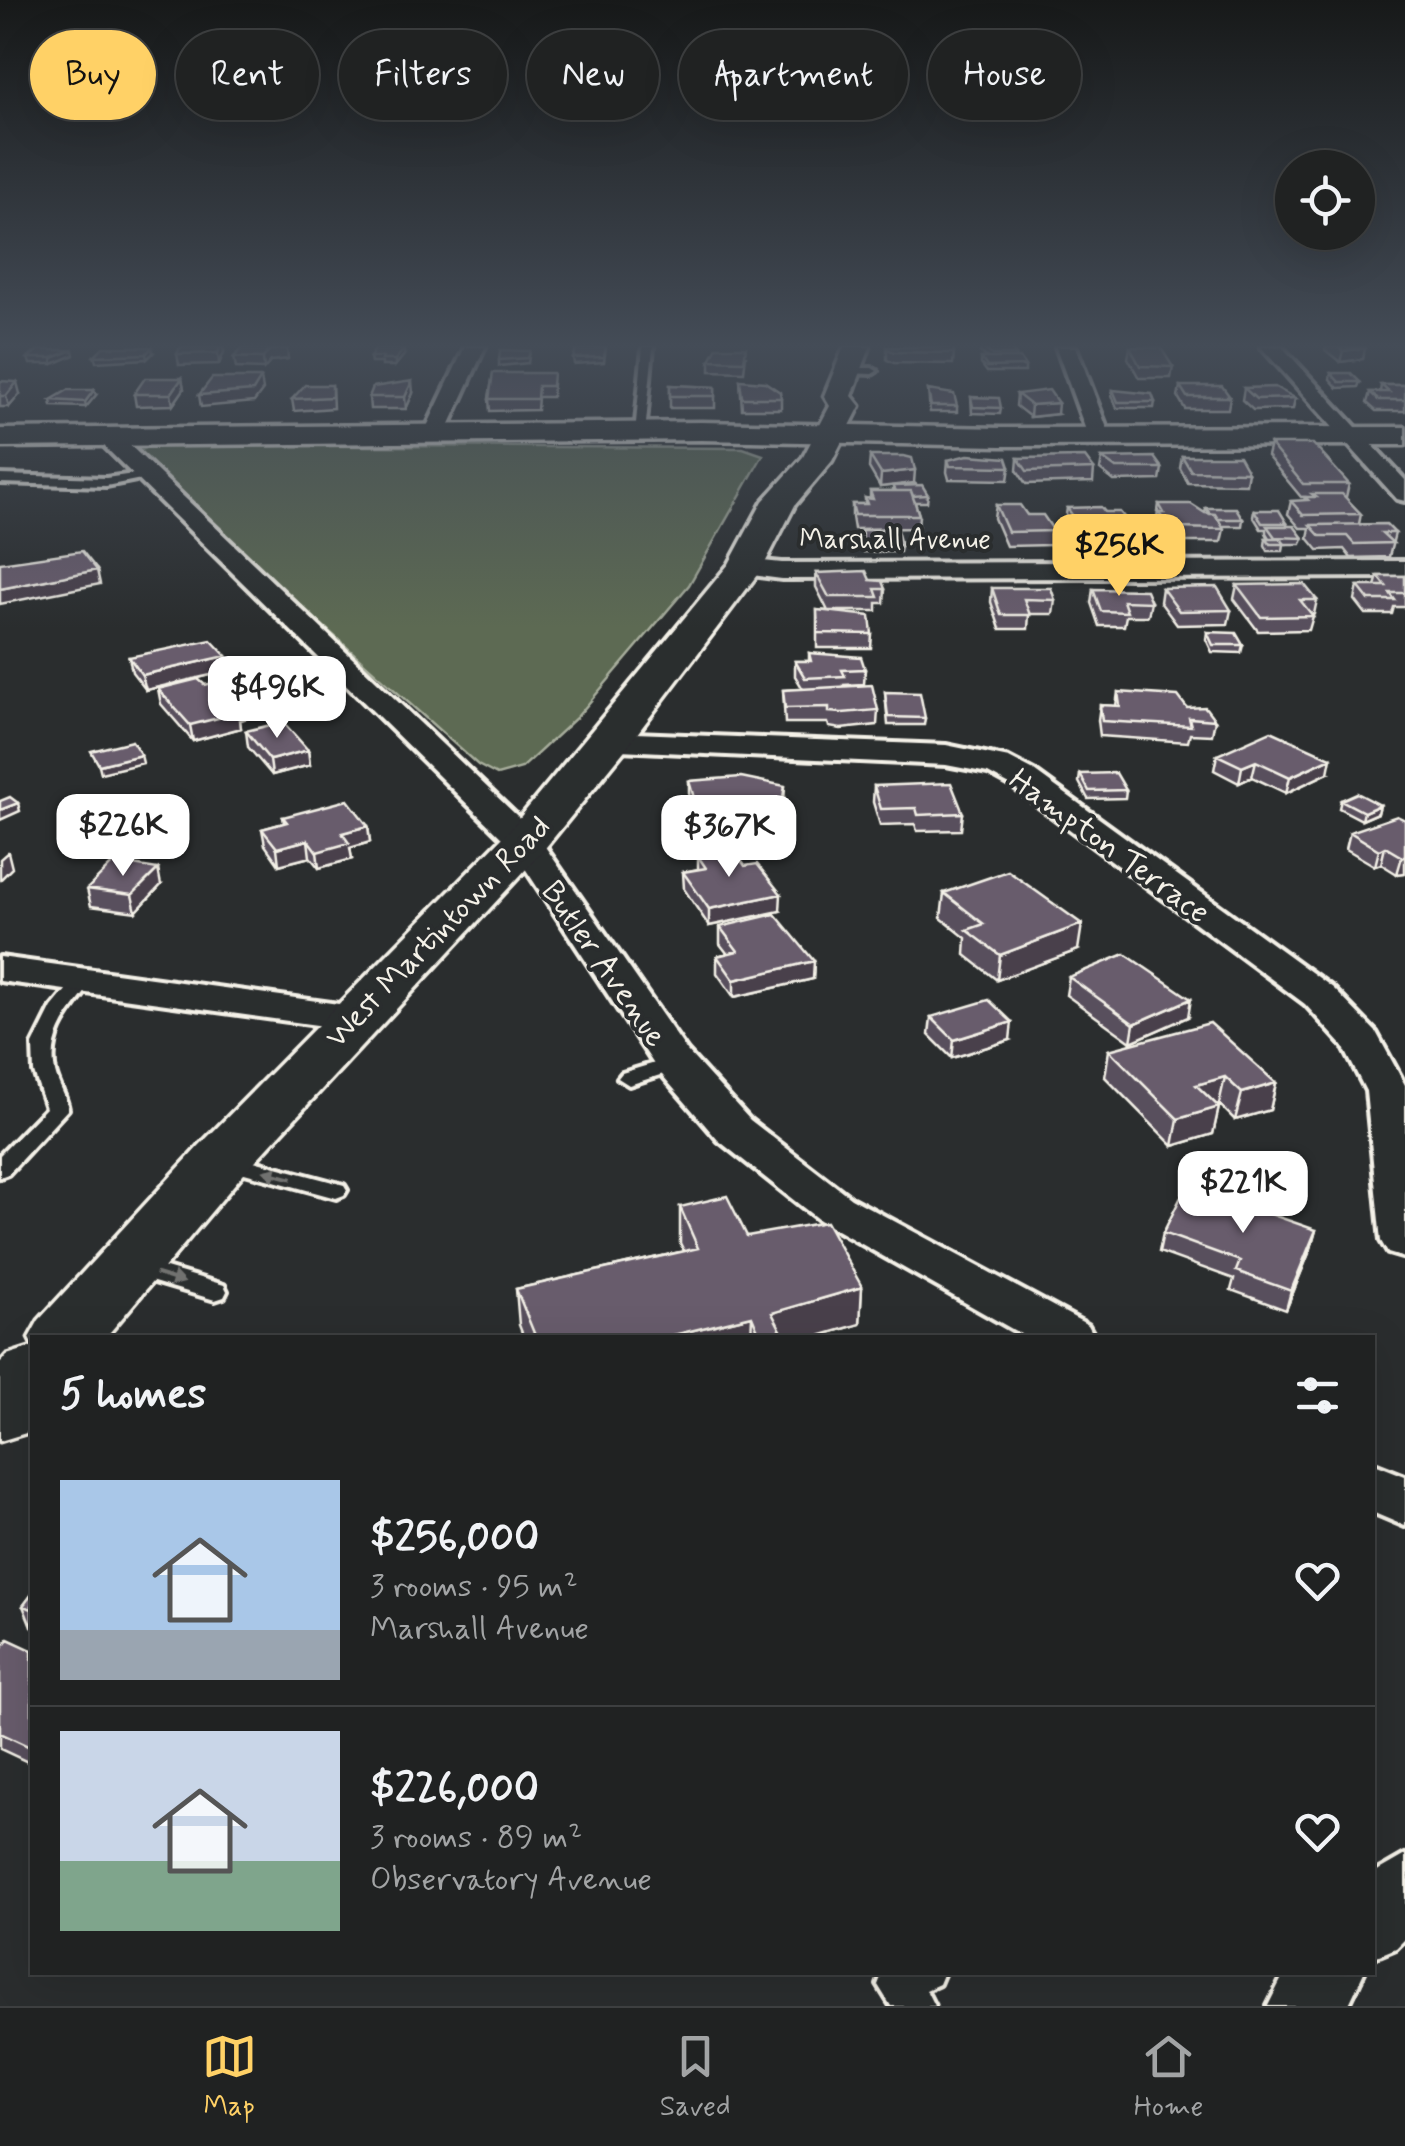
<!DOCTYPE html>
<html lang="en">
<head>
<meta charset="utf-8">
<style>
  body { margin:0; font-family:Mynerve,sans-serif; background:#282a2a; color:#f1f3f6; height:100vh; display:flex; flex-direction:column; font-size:38px; white-space:nowrap }
  * { box-sizing:border-box; margin:0 }
  p { font-size:32px; color:#a2a4a5 }
  .icon { flex:none; width:55px; height:55px; fill:none; stroke:currentColor; stroke-width:2; stroke-linecap:round; stroke-linejoin:round }
  .map { position:relative; flex:1; overflow:hidden }
  .side { position:absolute; left:30px; top:1335px; width:1345px; height:640px; display:flex; flex-direction:column; background:#202222; border-radius:0px; box-shadow:0 10px 40px #0002,0 0 0 2px #3d3f40 }
  .side>* { flex:none }
  .hud { position:absolute; left:30px; top:30px; width:1345px; height:90px; display:flex; gap:20px }
  .tools { position:absolute; left:1275px; top:150px; display:grid; gap:20px }
  .tools a { display:grid; place-items:center; width:100px; height:100px; border-radius:50%; background:#202222; box-shadow:0 10px 40px #0002,0 0 0 2px #3d3f40; font-size:50px }
  .price { position:absolute; translate:-50% -85px; padding:0 22px; border-radius:20px; background:#fff; color:#222; font-size:32px; line-height:65px; filter:drop-shadow(0 2px 5px #0008) }
  .price::after { content:''; position:absolute; left:50%; top:60px; width:30px; height:22px; margin-left:-15px; background:inherit; clip-path:polygon(0 0,100% 0,50% 100%) }
  .price.selected { background:#ffd166; color:#111 }
  ul { padding:0; list-style:none }
  li { display:flex; align-items:center; gap:30px; height:250px; padding:0 30px }
  li+li { border-top:2px solid #3d3f40 }
  li span { display:grid; place-items:center; flex:none; width:280px; height:200px; border-radius:0px; color:#555 }
  li>.icon { margin-inline-start:auto }
  span .icon { width:120px; height:120px; fill:#fffc; stroke-width:1 }
  li b { font-size:42px }
  h2 { display:flex; justify-content:space-between; align-items:center; height:120px; padding:0 30px; font-size:42px }
  .tag { padding:0 35px; border-radius:45px; background:#202222; box-shadow:0 10px 40px #0002,0 0 0 2px #3d3f40; font-size:35px; line-height:90px }
  .tag.selected { background:#ffd166; color:#111 }
  .tabs { display:flex; justify-content:space-around; align-items:center; height:140px; border-top:2px solid #3d3f40; background:#202222; font-size:28px; color:#a2a4a5 }
  .tabs a { display:grid; justify-items:center; gap:5px }
  .tabs .selected { color:#ffd166 }
  .map>svg:first-child { display:block }
  .green { fill:#5d6a52; stroke:#a8ae9d; stroke-width:2.5 }
  .lines { fill:none; stroke-linecap:round; stroke-linejoin:round }
  .lane-casing { stroke:#f4f1e8; stroke-width:8 }
  .street-casing { stroke:#f4f1e8; stroke-width:8 }
  .secondary-casing { stroke:#f4f1e8; stroke-width:7 }
  .primary-casing { stroke:#f4f1e8; stroke-width:7 }
  .lane { fill:#2a2d2e; fill-rule:evenodd }
  .street { fill:#2a2d2e; fill-rule:evenodd }
  .secondary { fill:#2a2d2e; fill-rule:evenodd }
  .primary { fill:#2a2d2e; fill-rule:evenodd }
  .wall { fill:#594f5d; stroke:#f4f1e8; stroke-width:2.5 }
  .shaded-wall { fill:#48404c; stroke:#f4f1e8; stroke-width:2.5 }
  .building { fill:#675c6c; stroke:#f4f1e8; stroke-width:2.5 }
  .oneway { fill:#71726f }
  .labels { text-anchor:middle; stroke-width:8; stroke-linejoin:round; paint-order:stroke }
  .far-street-label { font-size:28px; fill:#f4f1e8; stroke:#2a2d2e }
  .street-label { font-size:32px; fill:#f4f1e8; stroke:#2a2d2e }
</style>
</head>
<body>
<div class="map">
<svg width="1405" height="2006" viewBox="0 0 1405 2006">
  <rect width="100%" height="100%" fill="#2a2d2e"/>
  <filter id="ink" filterUnits="userSpaceOnUse"><feTurbulence type="fractalNoise" baseFrequency=".01" numOctaves="2"/><feDisplacementMap in="SourceGraphic" scale="20" xChannelSelector="R" yChannelSelector="G"/><feConvolveMatrix kernelMatrix="1 2 1 2 8 2 1 2 1" color-interpolation-filters="sRGB"/></filter>
  <g filter="url(#ink)">
    <path class="green" d="M152,445L743,448L763,455L689,585L577,717L522,768L497,775L478,765L175,493L138,451Z"/>
    <g class="lines">
      <defs>
        <path id="lane" d="M643,347H653L645,434L640,437L635,434Z
          M843,368H872L877,371L872,374L847,373Z
          M147,472L151,473V477L106,486L0,483V475L106,478Z
          M84,975L94,981C73,1009 47,1033 55,1072C58,1085 66,1096 68,1109L8,1174L0,1177V1155L46,1108L34,1072L33,1045L52,1007L77,977Z
          M675,1057L685,1063L682,1068L629,1085L618,1078L622,1073Z
          M227,1154L344,1185L347,1190L344,1195L336,1198L219,1166L216,1161L219,1156Z
          M132,1258L224,1285L227,1291L224,1297L215,1300L123,1273L120,1267L123,1261Z
          M883,1972H944L939,1984L926,1990L934,2006H891L878,1985Z"/>
        <path id="street" d="M465,347H485L444,437L441,442H425L422,437Z
          M1056,347H1076L1110,436L1107,441L1099,443L1088,436Z
          M1261,347H1282L1405,480V501L1397,499Z
          M108,430L116,432L537,835L687,1051L750,1120L851,1198L1088,1325L1095,1338H1028L819,1220L718,1140L657,1069L511,847L100,442V432Z
          M745,559L782,563L1405,561V577L782,579L736,573L732,567Z
          M609,732L946,745L1009,758L1034,771L1333,988L1376,1032L1405,1085V1258L1388,1253L1381,1241L1366,1091L1343,1046L1305,1004L1010,785L988,773L946,765L598,749L593,742L598,735Z
          M0,957L353,1006L367,1009L373,1018L367,1027L353,1030L0,981Z
          M1372,1463L1405,1476V1526L1372,1512Z
          M1405,1855V1939L1396,1948L1372,1958V1874Z
          M1285,1972H1364L1348,2006H1268Z"/>
        <path id="secondary" d="M844,347H870L852,396L860,406L832,461L795,505L763,567L624,751L542,852L243,1174L105,1338H32V1344L29,1338L39,1320L199,1146L508,832L729,564L763,501L803,457L830,406L824,396Z
          M32,1347V1424L26,1433L0,1441V1363L7,1355Z"/>
        <path id="primary" d="M701,422L1001,428L1405,427V445L1001,446L701,440L0,447V429Z"/>
      </defs>
      <use href="#lane" class="lane-casing"/>
      <use href="#street" class="street-casing"/>
      <use href="#secondary" class="secondary-casing"/>
      <use href="#primary" class="primary-casing"/>
      <use href="#lane" class="lane"/>
      <use href="#street" class="street"/>
      <use href="#secondary" class="secondary"/>
      <use href="#primary" class="primary"/>
    </g>
    <path class="wall" d="M606,347L604,362L574,364L573,358Z
      M887,347L954,353L953,364L894,363L887,360Z
      M980,347L1016,355V358L1025,366V372H987L981,364V358H988L980,352Z
      M1130,347L1173,367L1171,378H1139L1128,358Z
      M1326,347H1364L1363,359L1340,362L1325,350Z
      M224,352L219,364L179,365L177,354Z
      M153,353L147,359L96,362L94,356Z
      M74,355L53,364H30L28,358Z
      M404,355L395,366H382V363H371L370,357Z
      M746,356L744,372L710,371V360Z
      M234,357L288,359L271,361L264,369L236,368Z
      M493,373L553,384L552,397H538L537,410L490,411L489,399Z
      M1331,373L1360,382L1358,387L1338,388L1330,379Z
      M182,378L184,389L173,405L136,406L134,394Z
      M740,380L781,398V409H742Z
      M0,381L20,394L9,407H0Z
      M332,385L333,408L294,411L292,399Z
      M670,385L715,387V408H670Z
      M1381,385H1405V411H1376L1367,403L1370,392H1380Z
      M1180,386L1230,397L1228,409H1185L1178,397Z
      M1244,388L1295,398L1293,409L1253,410L1242,400Z
      M928,390L957,406V412H930Z
      M1113,390L1155,402L1154,408H1117L1112,395Z
      M413,393L406,409H370L369,397Z
      M1017,394L1057,414L1030,417L1016,406Z
      M96,395L86,407L52,406L51,400Z
      M971,397L1001,408L1000,414L972,413Z
      M1270,444L1349,484L1346,497H1344L1361,514L1359,524L1395,533L1389,557L1351,558L1344,549L1318,550L1308,538L1310,528H1300L1288,514L1291,501H1304L1305,497H1301L1267,456Z
      M870,456L914,483L880,487L869,468Z
      M1182,456L1248,472L1246,484L1188,483L1180,468Z
      M1018,458L1094,469L1093,482L1026,484L1017,470Z
      M1102,458L1162,468L1160,480L1114,481L1100,470Z
      M948,460L1010,467L1008,480L949,479L947,472Z
      M893,486L928,495L927,502H915L919,515L918,528L854,529L852,517V504H865V498L870,499V491H893Z
      M1159,504L1205,513L1206,508L1243,519L1242,526H1222L1224,529L1221,542H1171L1156,526Z
      M996,505L1027,515L1054,531L1052,545L1006,546L994,518Z
      M1067,508L1105,512L1136,532L1134,546L1085,548L1065,521Z
      M1254,510L1287,523V526L1303,538L1301,544H1284L1283,551H1268L1265,545L1266,538H1269L1266,533V529H1261L1253,516Z
      M861,530L901,545L900,552H864L861,537Z
      M816,573L870,580L885,589L884,603H877V611H829L872,634L871,648H817V610L828,611L816,587Z
      M1378,576H1405V607H1394L1392,614H1366L1355,600L1358,586H1375Z
      M1237,585L1317,600L1314,614H1311L1313,616L1309,630L1258,631L1234,599Z
      M992,588L1055,600L1053,614H1029L1028,629H1000L991,602Z
      M1162,588L1231,610L1228,624L1177,625L1160,602Z
      M1093,589L1151,602L1148,616H1126L1124,626H1099L1091,603Z
      M1207,632L1243,645L1241,653L1212,652L1206,639Z
      M809,653L865,669L864,684L844,685V687L878,710L877,725L841,729L829,727L828,723H785L783,690L803,689L795,676V661H809Z
      M129,657L228,671L146,690L132,672Z
      M205,685L251,717L240,720L241,728L193,741L161,704L158,689Z
      M885,692L925,718L924,725H888Z
      M1118,692L1187,708L1215,720L1212,735L1190,734L1188,742L1100,736L1098,720L1100,705L1116,706Z
      M246,731L308,750L310,765L272,775L248,747Z
      M1217,755L1328,773L1286,793L1252,777L1239,783L1214,770Z
      M1080,774L1126,790L1125,798L1088,799L1079,782Z
      M689,781L784,802L780,829L697,824L689,797Z
      M874,786L963,813L961,830L917,831L915,824L880,825L873,802Z
      M1341,800L1380,805L1378,813L1362,820L1339,808Z
      M283,817L368,826L370,842L350,848L352,859L319,868L310,857L279,865L265,845L262,829L284,823Z
      M1405,820V873L1397,874L1381,864L1375,866L1346,849L1350,832Z
      M698,856L780,911L709,926L684,889L683,872L698,869Z
      M161,885L136,912L91,906L87,889Z
      M944,893L1078,950L997,980L965,955L966,938L941,918Z
      M720,927L814,961L813,979L734,997L717,973V956L727,953L720,944Z
      M1069,977L1188,1017L1131,1042L1066,995Z
      M931,1017L1010,1040L952,1058L929,1035Z
      M1109,1050L1276,1083L1270,1110L1235,1120L1219,1104H1216L1219,1107L1213,1134L1173,1146L1105,1077Z
      M680,1207L862,1287L860,1324L812,1338H524L519,1325L516,1289L684,1251L680,1243Z
      M1316,1230L1311,1248L1286,1310L1231,1290L1234,1279L1159,1252L1163,1233Z
      M32,1594V1627L31,1626L23,1606Z
      M0,1650H32V1764L0,1749Z"/>
    <path class="shaded-wall" d="M152,347L153,353L147,359L146,354Z
      M220,347H223L224,352L219,364L218,353Z
      M287,348L288,359L271,361L264,369L263,358L269,350Z
      M1365,348L1363,359L1340,362L1343,351Z
      M404,349V355L395,366V360Z
      M73,350L74,355L53,364L52,358Z
      M530,351L528,363L499,366V360Z
      M182,378L184,389L173,405L171,394Z
      M261,378L263,390L254,402L201,407L199,395Z
      M412,381L413,393L406,409L405,397Z
      M17,382L20,394L9,407L6,396Z
      M94,390L96,395L86,407L85,402Z
      M1058,403L1057,414L1030,417L1031,405Z
      M915,470L914,483L880,487L881,474Z
      M97,570L100,584L0,604V589Z
      M226,656L228,671L146,690L142,675Z
      M248,702L251,717L240,720L241,728L193,741L190,725L232,706Z
      M308,750L310,765L272,775L270,760Z
      M141,755L143,763L101,773L99,765Z
      M1331,758L1328,773L1286,793L1290,777Z
      M1256,761L1252,777L1239,783L1242,767Z
      M785,786L784,802L780,829V813Z
      M18,803L20,811L0,820V810Z
      M1380,805L1378,813L1362,820L1364,812Z
      M368,826L370,842L350,848L352,859L319,868L317,852L342,833Z
      M308,840L310,857L279,865L277,848Z
      M1385,847L1381,864L1375,866L1379,850Z
      M8,852L12,868L0,880V859Z
      M1402,857H1405V873L1397,874Z
      M158,869L161,885L136,912L132,895Z
      M781,894L780,911L709,926V909Z
      M1082,924L1078,950L997,980L1000,955Z
      M814,961L813,979L734,997V980Z
      M1191,999L1188,1017L1131,1042L1134,1024Z
      M1012,1022L1010,1040L952,1058L954,1040Z
      M1225,1077L1219,1104L1190,1112L1196,1085Z
      M1276,1083L1270,1110L1235,1120L1242,1093Z
      M1219,1107L1213,1134L1173,1146L1178,1119Z
      M1316,1230L1311,1248L1286,1310L1291,1291Z
      M862,1287L860,1324L812,1338H771L772,1313Z
      M752,1316L751,1338H661Z"/>
    <path class="building" d="M103,347H152L146,354L94,356Z
      M180,347H220L218,353L177,354Z
      M243,347H286L287,348L269,350L263,358L234,357Z
      M591,347H606L604,357L573,358L576,349Z
      M717,347H746L744,361L710,360Z
      M887,347H954V353L894,352L887,349Z
      M981,347H1011L1016,355H992Z
      M1130,347L1161,348L1173,367L1140,366Z
      M1337,347H1364L1365,348L1343,351Z
      M376,348L404,349L395,360H382L383,357H370Z
      M38,350H73L52,358H28Z
      M500,350L530,351L528,358L499,360Z
      M981,358H1020L1025,366L987,367Z
      M493,373H553L552,386H538L537,399H489Z
      M1331,373H1351L1360,382H1339Z
      M145,378H182L171,394H134Z
      M212,378H261L253,391L199,395Z
      M740,380L765,382L780,392L781,398H742Z
      M0,381L17,382L6,396H0Z
      M412,381L405,397H369L373,387Z
      M305,385H332V397L292,399Z
      M670,385L715,387V396H670Z
      M1381,385H1405V400H1378L1370,392H1389Z
      M1180,386H1222L1230,397H1187Z
      M1275,387L1295,398L1256,399L1244,388Z
      M68,390H94L85,402L51,400Z
      M928,390L954,394L957,406H931Z
      M1049,390L1058,403L1031,405L1017,394Z
      M1113,390L1152,394L1155,402H1118Z
      M971,397L999,398L1001,408L973,407Z
      M1270,444H1313L1349,484H1303Z
      M968,455L1007,458L1010,467L950,466L948,460Z
      M870,456H904L912,458L915,470L881,474Z
      M1182,456H1239L1248,472L1191,471Z
      M1085,457L1094,469L1027,471L1018,458Z
      M1154,457L1162,468H1116L1102,458Z
      M922,485L928,495L913,496L911,491H896L893,486Z
      M870,491H911L919,515H855L852,504H867L865,498L873,499Z
      M1312,494H1342L1361,514L1303,515L1291,501L1308,500L1305,497H1316Z
      M1159,504H1191L1205,513L1215,514L1224,529L1173,528L1158,513H1164Z
      M996,505H1020L1027,515H1043L1054,531L1008,532Z
      M1101,507L1105,512H1120L1136,532L1086,534L1067,508Z
      M1206,508H1236L1243,519H1218L1215,514H1210Z
      M1254,510H1279L1287,523H1262Z
      M1386,524L1395,533H1382L1393,543L1354,544L1347,536H1320L1310,525Z
      M1267,526H1294L1303,538L1275,537Z
      M861,530H897L901,545H864Z
      M1266,538H1280L1285,544H1270Z
      M82,551L97,570L0,589V563Z
      M866,571L870,580L882,581L885,589H875L878,597H829L816,573Z
      M1378,576H1405V593H1390L1395,600H1369L1358,586H1386Z
      M1304,584L1317,600H1300L1313,616L1261,617L1237,585Z
      M1217,587L1231,610L1179,611L1162,588Z
      M992,588H1051L1055,600L1024,599L1030,615H1001Z
      M1093,589L1146,590L1151,602L1123,601L1127,612L1101,611Z
      M817,610L870,616L872,634L818,633Z
      M1207,632L1236,633L1243,645H1213Z
      M211,640L226,656L142,675L129,657Z
      M809,653L861,657L865,669L842,670L845,676L805,678L795,661H811Z
      M198,679L205,685L226,680L248,702L232,706L238,713L190,725L158,689Z
      M872,685L878,710L842,713L829,712V707L785,708L783,690Z
      M885,692L920,693L925,718L888,717Z
      M1118,692L1178,696L1187,708L1205,707L1215,720L1189,718L1191,726L1102,721L1100,705L1120,706Z
      M283,722L308,750L270,760L246,731Z
      M1271,731L1331,758L1290,777L1256,761L1242,767L1217,755Z
      M132,741L141,755L99,765L91,751Z
      M1116,773L1126,790L1089,791L1080,774Z
      M741,777L785,786L780,813L697,808L689,781Z
      M951,783L963,813L918,815L916,808L881,809L874,786Z
      M1357,793L1380,805L1364,812L1341,800Z
      M10,797L18,803L0,810V801Z
      M348,800L368,826L342,833L349,843L317,852L308,840L277,848L262,829L287,822L283,817Z
      M1397,816L1405,820V857H1402L1385,847L1379,850L1350,832Z
      M733,849L745,866L757,864L781,894L709,909L683,872L706,868L698,856Z
      M114,862L158,869L132,895L87,889Z
      M1008,871L1082,924L1000,955L967,930L984,924L944,893Z
      M775,914L814,961L734,980L717,956L738,951L720,927Z
      M1125,954L1191,999L1134,1024L1069,977Z
      M989,1000L1012,1022L954,1040L931,1017Z
      M1210,1023L1276,1083L1242,1093L1225,1077L1196,1085L1219,1107L1178,1119L1109,1050Z
      M1187,1185L1316,1230L1291,1291L1236,1271L1240,1261L1163,1233Z
      M727,1196L747,1236L826,1222L862,1287L772,1313L785,1338H761L752,1316L661,1338H536L516,1289L698,1248L680,1207Z
      M32,1594V1609L23,1606Z
      M8,1639L32,1650V1748L0,1733V1650Z"/>
    <defs><path id="oneway-solid" d="M-6-.8H1V-3.2L6.5 0L1 3.2V.8H-6Z" transform="scale(2.5)"/></defs>
    <g class="oneway">
      <use href="#oneway-solid" transform="translate(278 1175) rotate(-165)"/>
      <use href="#oneway-solid" transform="translate(170 1278) rotate(17)"/>
    </g>
  </g>
  <linearGradient id="sky" x2="0" y2="1"><stop stop-color="#171919"/><stop offset="0.55" stop-color="#444c57"/><stop offset="1" stop-color="#444c57" stop-opacity="0"/></linearGradient>
  <rect width="1405" height="628" fill="url(#sky)"/>
  <g class="labels">
    <g class="far-street-label">
      <text x="895" y="548">Marshall Avenue</text>
    </g>
    <g class="street-label">
      <text transform="translate(1110 845) rotate(36)" y="11">Hampton Terrace</text>
      <text transform="translate(437 931) rotate(-46)" y="11">West Martintown Road</text>
      <text transform="translate(605 963) rotate(55)" y="11">Butler Avenue</text>
    </g>
  </g>
</svg>
<div class="tools">
<a><svg class="icon" aria-label="locate" viewBox="0 0 24 24"><circle cx="12" cy="12" r="6"/><path d="M12 2v4M12 18v4M2 12h4M18 12h4"/></svg></a>
</div>
<b class="price selected" style="left:1119px;top:599px">$256K</b>
<b class="price" style="left:277px;top:741px">$496K</b>
<b class="price" style="left:123px;top:879px">$226K</b>
<b class="price" style="left:729px;top:880px">$367K</b>
<b class="price" style="left:1243px;top:1236px">$221K</b>
<div class="hud">
<a class="tag selected">Buy</a>
<a class="tag">Rent</a>
<a class="tag">Filters</a>
<a class="tag">New</a>
<a class="tag">Apartment</a>
<a class="tag">House</a>
</div>
<section class="side">
<h2>5 homes<svg class="icon" aria-label="filters" viewBox="0 0 24 24"><path d="M4 7h16M4 17h16"/><circle cx="9" cy="7" r="2"/><circle cx="15" cy="17" r="2"/></svg></h2>
<ul>
<li><span style="background:linear-gradient(#a9c7e8 75%,#9aa5b1 0)"><svg class="icon" aria-label="home" viewBox="0 0 24 24"><path d="M3 11l9-7 9 7M6 9v11h12V9"/></svg></span><div><b>$256,000</b><p>3 rooms · 95 m²</p><p>Marshall Avenue</p></div><svg class="icon" aria-label="heart" viewBox="0 0 24 24"><path d="M12 20l-8-8c-3-5 5-10 8-4 3-6 11-1 8 4z"/></svg></li>
<li><span style="background:linear-gradient(#c9d6e8 65%,#7fa58c 0)"><svg class="icon" aria-label="home" viewBox="0 0 24 24"><path d="M3 11l9-7 9 7M6 9v11h12V9"/></svg></span><div><b>$226,000</b><p>3 rooms · 89 m²</p><p>Observatory Avenue</p></div><svg class="icon" aria-label="heart" viewBox="0 0 24 24"><path d="M12 20l-8-8c-3-5 5-10 8-4 3-6 11-1 8 4z"/></svg></li>
</ul>
</section>
</div>
<nav class="tabs">
<a class="selected"><svg class="icon" aria-label="map" viewBox="0 0 24 24"><path d="M3 6l6-2 6 2 6-2v14l-6 2-6-2-6 2zM9 4v14M15 6v14"/></svg>Map</a>
<a><svg class="icon" aria-label="saved" viewBox="0 0 24 24"><path d="M7 4h10v16l-5-4-5 4z"/></svg>Saved</a>
<a><svg class="icon" aria-label="home" viewBox="0 0 24 24"><path d="M3 11l9-7 9 7M6 9v11h12V9"/></svg>Home</a>
</nav>
</body>
</html>
